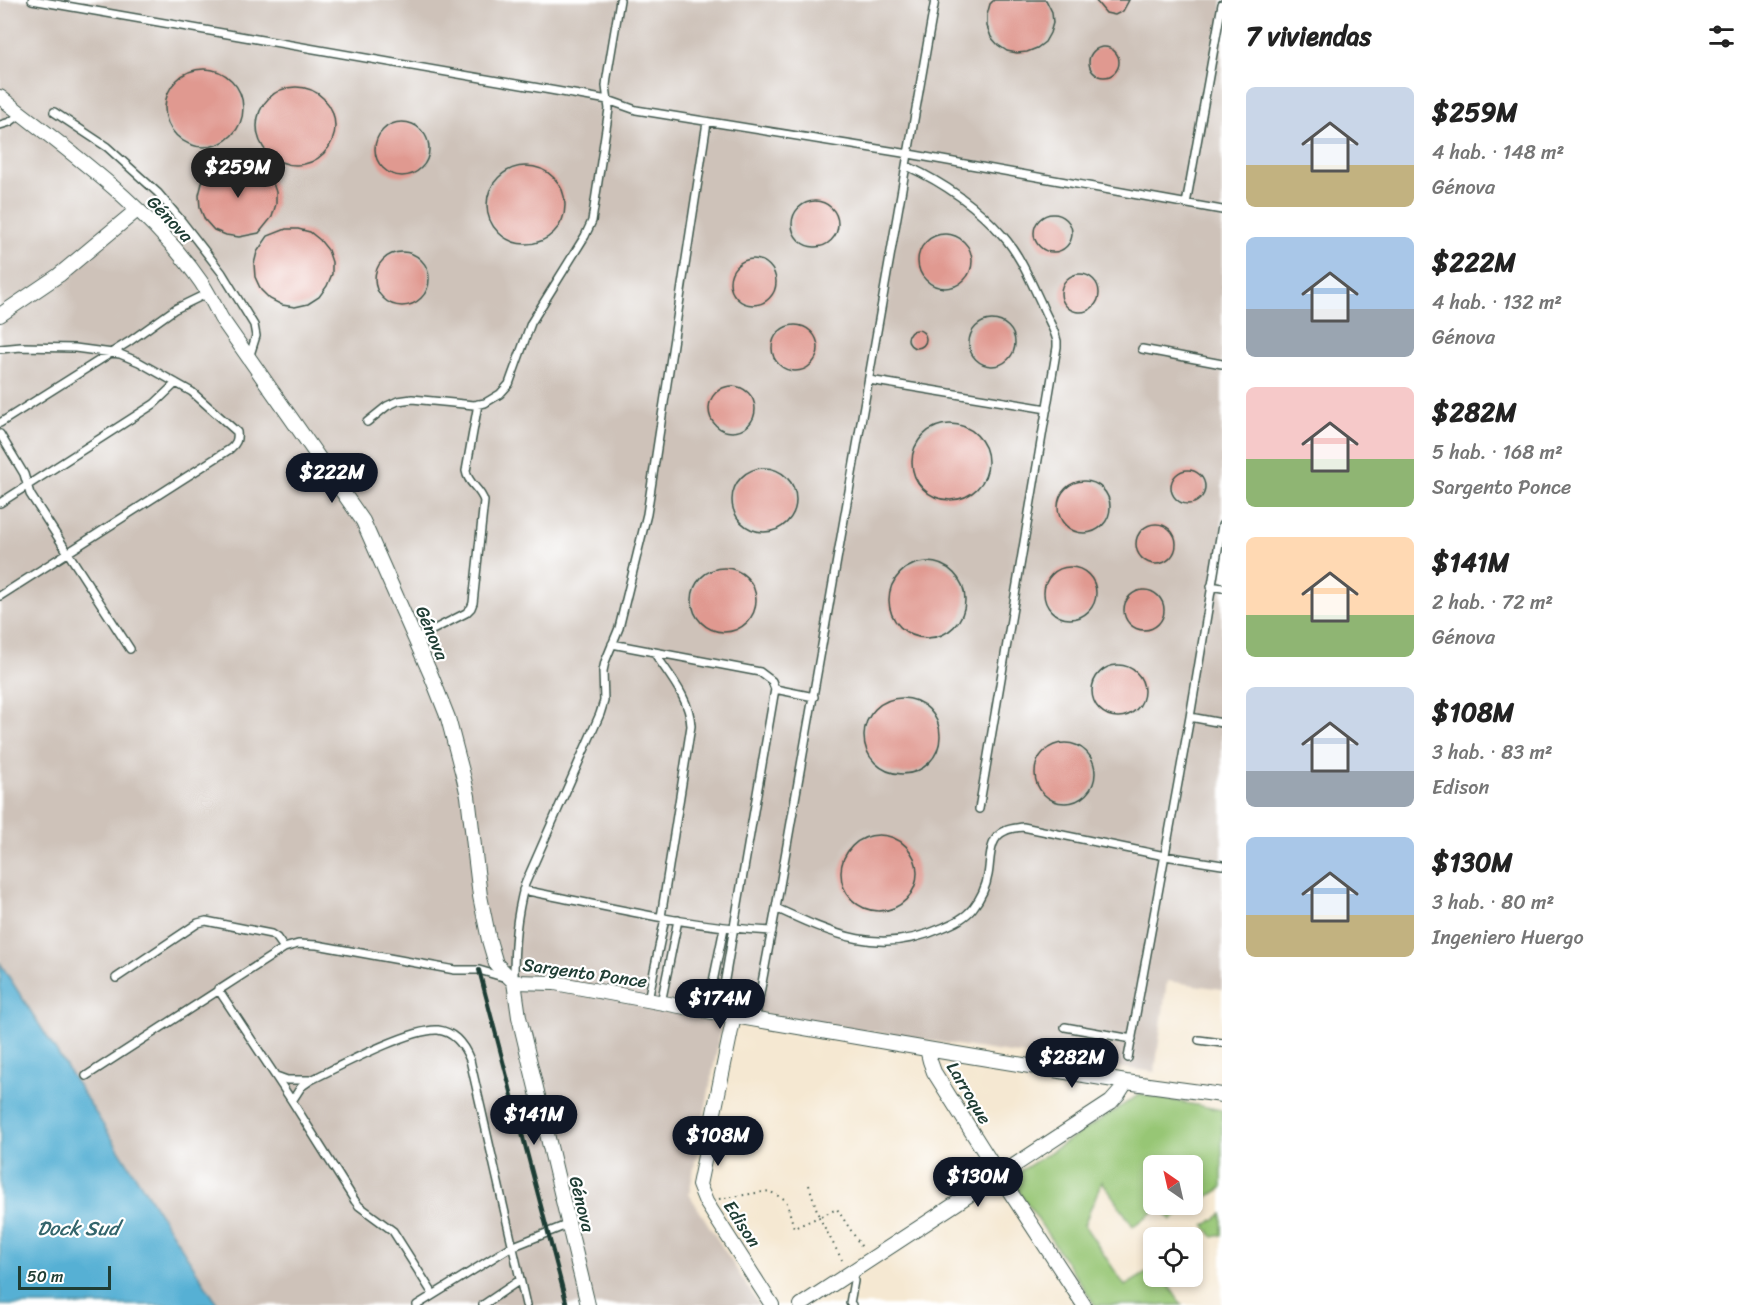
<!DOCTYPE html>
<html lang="es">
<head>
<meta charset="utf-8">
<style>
  body { margin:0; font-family:Sriracha,sans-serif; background:#f6f6f6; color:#222; height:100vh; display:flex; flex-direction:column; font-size:22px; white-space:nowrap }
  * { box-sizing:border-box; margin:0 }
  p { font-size:20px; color:#767676 }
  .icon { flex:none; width:33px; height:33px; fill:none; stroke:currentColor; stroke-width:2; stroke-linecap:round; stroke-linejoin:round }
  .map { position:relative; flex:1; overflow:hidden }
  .panel { display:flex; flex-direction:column; background:#fff; width:540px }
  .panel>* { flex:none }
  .needle { width:39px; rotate:326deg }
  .buttons { position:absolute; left:1143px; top:1155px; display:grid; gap:12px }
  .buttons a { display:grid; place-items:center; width:60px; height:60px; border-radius:9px; background:#fff; box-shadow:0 3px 9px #0003; font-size:30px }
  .scale { position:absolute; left:18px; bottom:15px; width:93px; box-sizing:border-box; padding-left:6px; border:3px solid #1f3d34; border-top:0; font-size:16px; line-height:21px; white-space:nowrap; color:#1f3d34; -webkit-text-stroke:4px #fff; paint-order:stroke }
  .price { position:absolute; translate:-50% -51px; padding:0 14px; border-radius:21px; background:#111827; color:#fff; font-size:20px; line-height:39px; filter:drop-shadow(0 2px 3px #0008) }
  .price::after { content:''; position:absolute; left:50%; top:36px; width:18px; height:14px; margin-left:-9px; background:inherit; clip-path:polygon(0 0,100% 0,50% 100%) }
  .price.on { background:#222; color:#fff }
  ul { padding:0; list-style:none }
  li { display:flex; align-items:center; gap:18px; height:150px; padding:0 24px }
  li span { display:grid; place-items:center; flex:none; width:168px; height:120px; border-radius:9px; color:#555 }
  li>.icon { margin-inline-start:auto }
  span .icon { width:72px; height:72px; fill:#fffc; stroke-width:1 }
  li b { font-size:26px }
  h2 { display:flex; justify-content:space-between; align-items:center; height:72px; padding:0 24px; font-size:26px }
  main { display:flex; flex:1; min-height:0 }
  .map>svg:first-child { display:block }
  .industrial { fill:#cec2b9 }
  .green { fill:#97c674; stroke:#5b8254; stroke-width:1.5; fill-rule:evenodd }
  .water { fill:#57b0d4; stroke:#3b7684; stroke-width:1.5 }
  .building { fill:#e09990 }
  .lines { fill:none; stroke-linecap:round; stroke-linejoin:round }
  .service-casing { stroke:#3f574c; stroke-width:10 }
  .minor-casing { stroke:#3f574c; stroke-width:16 }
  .path { stroke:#3f574c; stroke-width:2; stroke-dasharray:1.5 4.5; stroke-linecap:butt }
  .service { stroke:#fff; stroke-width:7 }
  .minor { stroke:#fff; stroke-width:14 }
  .rail { stroke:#1f3d34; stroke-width:4 }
  .labels { text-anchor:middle; stroke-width:4.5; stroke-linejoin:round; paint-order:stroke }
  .street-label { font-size:18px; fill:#1f3d34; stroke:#fff }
  .water-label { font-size:20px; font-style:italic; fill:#33656c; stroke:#fff }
</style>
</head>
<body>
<main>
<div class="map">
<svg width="1222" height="1305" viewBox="0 0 1222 1305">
  <rect width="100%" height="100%" fill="#fff"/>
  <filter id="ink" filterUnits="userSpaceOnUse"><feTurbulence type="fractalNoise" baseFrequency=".0167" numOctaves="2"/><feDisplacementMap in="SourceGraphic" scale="12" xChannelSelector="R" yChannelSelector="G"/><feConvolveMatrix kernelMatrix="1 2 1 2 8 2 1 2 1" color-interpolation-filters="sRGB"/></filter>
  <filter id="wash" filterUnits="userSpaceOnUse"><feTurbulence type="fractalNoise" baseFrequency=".008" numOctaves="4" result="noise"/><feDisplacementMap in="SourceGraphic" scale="24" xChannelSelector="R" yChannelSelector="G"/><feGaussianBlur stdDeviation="1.35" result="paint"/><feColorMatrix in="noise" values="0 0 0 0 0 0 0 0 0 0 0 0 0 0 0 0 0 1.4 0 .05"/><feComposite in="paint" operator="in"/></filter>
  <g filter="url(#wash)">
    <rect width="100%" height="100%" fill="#f5e8d2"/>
    <path class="industrial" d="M0,0H1222V989L1167,981L1155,1072L995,1051L725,1008L689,1194L759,1305H218L0,963Z"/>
    <path class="green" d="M1140,1094L1222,1110V1188L1171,1220L1161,1207L1133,1226L1102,1181L1084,1225L1125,1286L1153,1269L1154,1276L1163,1277L1182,1305H1095L1010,1178ZM1154,1166H1192V1204H1154Z
      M1222,1214V1235L1213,1237L1205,1226Z"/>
    <path class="water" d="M0,963L218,1305H0Z"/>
    <g id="blocks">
      <path class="building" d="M994,0H1046L1052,12L1053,23L1050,33L1045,42L1037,48L1027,52L1017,53L1007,51L998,45L991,37L987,26V15L990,4Z
        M1095,0H1129L1123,11L1115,15L1106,13Z
        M1089 62a15 15 0 1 1 30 0a15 15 0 1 1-30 0Z
        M165 108a39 39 0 1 1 78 0a39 39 0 1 1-78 0Z
        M257 126a39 39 0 1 1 78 0a39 39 0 1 1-78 0Z
        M375 149a27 27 0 1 1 54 0a27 27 0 1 1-54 0Z
        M242,159L241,172H245L248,161L261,165L272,180L276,192V204L272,217L259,233L239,237L226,235L214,230L205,220L200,208L199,195L202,183L209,172L218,164L230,160Z
        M487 205a39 39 0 1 1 78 0a39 39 0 1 1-78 0Z
        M792 224a23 23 0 1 1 46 0a23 23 0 1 1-46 0Z
        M1034 233a19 19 0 1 1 38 0a19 19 0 1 1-38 0Z
        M286,229H298L310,232L320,240L328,250L332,262V274L327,286L319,297L308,304L295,307L282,305L270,299L261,290L255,277L254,264L257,252L268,236Z
        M918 261a27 27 0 1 1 54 0a27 27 0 1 1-54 0Z
        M375 279a27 27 0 1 1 54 0a27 27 0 1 1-54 0Z
        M730 282a23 23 0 1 1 46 0a23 23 0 1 1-46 0Z
        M1061 293a19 19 0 1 1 38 0a19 19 0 1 1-38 0Z
        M969 343a23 23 0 1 1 46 0a23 23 0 1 1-46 0Z
        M772 348a23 23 0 1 1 46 0a23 23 0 1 1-46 0Z
        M908 339a9 9 0 1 1 18 0a9 9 0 1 1-18 0Z
        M709 409a23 23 0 1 1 46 0a23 23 0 1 1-46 0Z
        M912 462a38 38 0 1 1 76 0a38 38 0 1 1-76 0Z
        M732 500a32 32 0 1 1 64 0a32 32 0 1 1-64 0Z
        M1171 487a17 17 0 1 1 34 0a17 17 0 1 1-34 0Z
        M1058 507a26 26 0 1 1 52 0a26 26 0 1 1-52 0Z
        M1136 544a20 20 0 1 1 40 0a20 20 0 1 1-40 0Z
        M889 600a38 38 0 1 1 76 0a38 38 0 1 1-76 0Z
        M1044 593a26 26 0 1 1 52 0a26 26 0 1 1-52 0Z
        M692 600a32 32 0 1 1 64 0a32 32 0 1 1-64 0Z
        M1124 610a20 20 0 1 1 40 0a20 20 0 1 1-40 0Z
        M1092 691a26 26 0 1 1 52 0a26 26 0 1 1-52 0Z
        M864 736a38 38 0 1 1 76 0a38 38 0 1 1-76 0Z
        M1035 773a30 30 0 1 1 60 0a30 30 0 1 1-60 0Z
        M841 873a38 38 0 1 1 76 0a38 38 0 1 1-76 0Z"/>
    </g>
  </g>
  <g filter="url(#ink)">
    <use href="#blocks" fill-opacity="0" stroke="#3f574c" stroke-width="1.5"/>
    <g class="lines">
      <defs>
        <path id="service" d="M32,0L608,100L636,110L909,154L1222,210
          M54,112L107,147L158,193L180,219L222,273L254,325L256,336L249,358
          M0,125L10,122L21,114
          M907,166C942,182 977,206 1003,236C1020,255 1030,280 1041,303C1046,316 1054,328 1057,341V347L979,809
          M1186,204L1222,4
          M0,349L21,347L75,348L120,354L139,362L192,392L237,432C238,440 236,444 230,449L0,596
          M1142,349L1222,364
          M869,380L1047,409
          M367,422L387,406L398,401L412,399L474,405L485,403L500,394L509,384L531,323L585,236L592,221L609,109L606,86L607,77L620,0
          M0,423L130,341L175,309L208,293
          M0,434L24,474L30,494L130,649
          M0,503L154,404L176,383
          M1211,586L1222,588
          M415,639L466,613L471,608L473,603L484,501C480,488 468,484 466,471L478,404
          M612,644L760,672L772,681L775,689L719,1014
          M654,652C668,674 690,698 691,726L661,917
          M775,689L814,697
          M1190,717L1222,723
          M523,890C605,906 688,927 772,931
          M776,908C834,935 880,956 942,928C954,923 965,918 973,908C980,899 986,887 988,875C991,860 988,838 1005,831C1010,828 1017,828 1023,827L1165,856L1222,865
          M116,978L198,923L206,921L271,934L277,938L284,948
          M514,980C514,945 516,917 525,884L600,714L604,701L603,671L605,662L619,628L647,514L707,122
          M218,989L292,1101L355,1201L359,1206L393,1231L433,1294
          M648,1000L665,918
          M661,1003L678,920
          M707,1011L724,928
          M755,1020L776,908L935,0
          M1065,1027L1132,1039
          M1199,1040L1222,1043
          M1128,1058L1190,717L1222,525
          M86,1076L284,948L298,944L317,945L455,970H479L503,977
          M276,1076L287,1080H309
          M292,1101L301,1087L311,1080C338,1067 411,1028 438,1030C455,1032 464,1045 470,1060L526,1305
          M417,1305L509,1248L569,1224
          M483,1305L520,1280
          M852,1305L850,1303L854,1281L852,1272"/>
        <path id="minor" d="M0,97C71,153 149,207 201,282C209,294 215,306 221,318L363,521L431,675L448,718L464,779L468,796L480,896L489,940L496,964L514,982L519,1017L588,1305
          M0,315L59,275L137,210
          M514,982L555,983L734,1016L927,1049L1126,1082L1222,1095
          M734,1016L699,1185L706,1202L772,1305
          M927,1049L930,1061L934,1072L999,1175L1084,1305
          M801,1305L1111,1102L1119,1093L1126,1082"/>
      </defs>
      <use href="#service" class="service-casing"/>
      <use href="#minor" class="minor-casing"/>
      <path class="path" d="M809,1185L819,1217L837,1209L863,1249
        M719,1199L769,1191L786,1200L794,1228L819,1217L842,1260"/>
      <use href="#service" class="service"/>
      <use href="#minor" class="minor"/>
      <path class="rail" d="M479,970L567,1305"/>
    </g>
  </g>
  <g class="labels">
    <g class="street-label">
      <text transform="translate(170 219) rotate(46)" y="6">Génova</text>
      <text transform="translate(432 633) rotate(67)" y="6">Génova</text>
      <text transform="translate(585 973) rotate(8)" y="6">Sargento Ponce</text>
      <text transform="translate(969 1093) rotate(59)" y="6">Larroque</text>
      <text transform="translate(582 1204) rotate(76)" y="6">Génova</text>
      <text transform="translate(742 1224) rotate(57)" y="6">Edison</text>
    </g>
    <g class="water-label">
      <text x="78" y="1235">Dock Sud</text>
    </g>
  </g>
</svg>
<div class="buttons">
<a><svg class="needle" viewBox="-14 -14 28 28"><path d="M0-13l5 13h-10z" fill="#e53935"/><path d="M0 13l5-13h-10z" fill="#767676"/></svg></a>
<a><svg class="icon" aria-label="locate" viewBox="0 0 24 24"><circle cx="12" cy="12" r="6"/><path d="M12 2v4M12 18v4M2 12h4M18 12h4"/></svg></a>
</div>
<div class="scale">50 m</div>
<b class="price on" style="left:238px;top:199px">$259M</b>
<b class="price" style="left:332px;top:504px">$222M</b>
<b class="price" style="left:720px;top:1030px">$174M</b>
<b class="price" style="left:1072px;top:1089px">$282M</b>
<b class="price" style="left:534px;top:1146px">$141M</b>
<b class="price" style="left:718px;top:1167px">$108M</b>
<b class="price" style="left:978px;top:1208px">$130M</b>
</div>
<section class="panel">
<h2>7 viviendas<svg class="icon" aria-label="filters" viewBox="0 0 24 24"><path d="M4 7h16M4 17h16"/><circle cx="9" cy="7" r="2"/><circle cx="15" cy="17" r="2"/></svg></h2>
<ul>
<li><span style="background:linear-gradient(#c9d6e8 65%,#c2b280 0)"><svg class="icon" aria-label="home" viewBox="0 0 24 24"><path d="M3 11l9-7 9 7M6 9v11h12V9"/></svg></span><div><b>$259M</b><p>4 hab. · 148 m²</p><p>Génova</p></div></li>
<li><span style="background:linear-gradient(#a9c7e8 60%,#9aa5b1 0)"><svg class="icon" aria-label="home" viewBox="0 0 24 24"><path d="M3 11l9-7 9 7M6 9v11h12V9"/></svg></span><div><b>$222M</b><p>4 hab. · 132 m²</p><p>Génova</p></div></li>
<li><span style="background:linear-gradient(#f6c9c9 60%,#8fb573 0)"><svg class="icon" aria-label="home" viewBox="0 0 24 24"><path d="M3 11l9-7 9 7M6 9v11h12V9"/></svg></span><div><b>$282M</b><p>5 hab. · 168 m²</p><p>Sargento Ponce</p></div></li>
<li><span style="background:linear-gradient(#ffd9b3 65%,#8fb573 0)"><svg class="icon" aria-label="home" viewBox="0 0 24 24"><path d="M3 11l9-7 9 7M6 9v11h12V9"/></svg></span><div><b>$141M</b><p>2 hab. · 72 m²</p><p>Génova</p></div></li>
<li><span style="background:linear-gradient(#c9d6e8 70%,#9aa5b1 0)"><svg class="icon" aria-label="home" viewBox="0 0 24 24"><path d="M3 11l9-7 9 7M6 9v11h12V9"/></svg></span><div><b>$108M</b><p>3 hab. · 83 m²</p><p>Edison</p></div></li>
<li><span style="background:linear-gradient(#a9c7e8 65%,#c2b280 0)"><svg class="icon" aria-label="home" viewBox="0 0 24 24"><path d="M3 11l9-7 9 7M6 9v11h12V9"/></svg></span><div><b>$130M</b><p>3 hab. · 80 m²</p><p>Ingeniero Huergo</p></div></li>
</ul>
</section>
</main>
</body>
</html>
